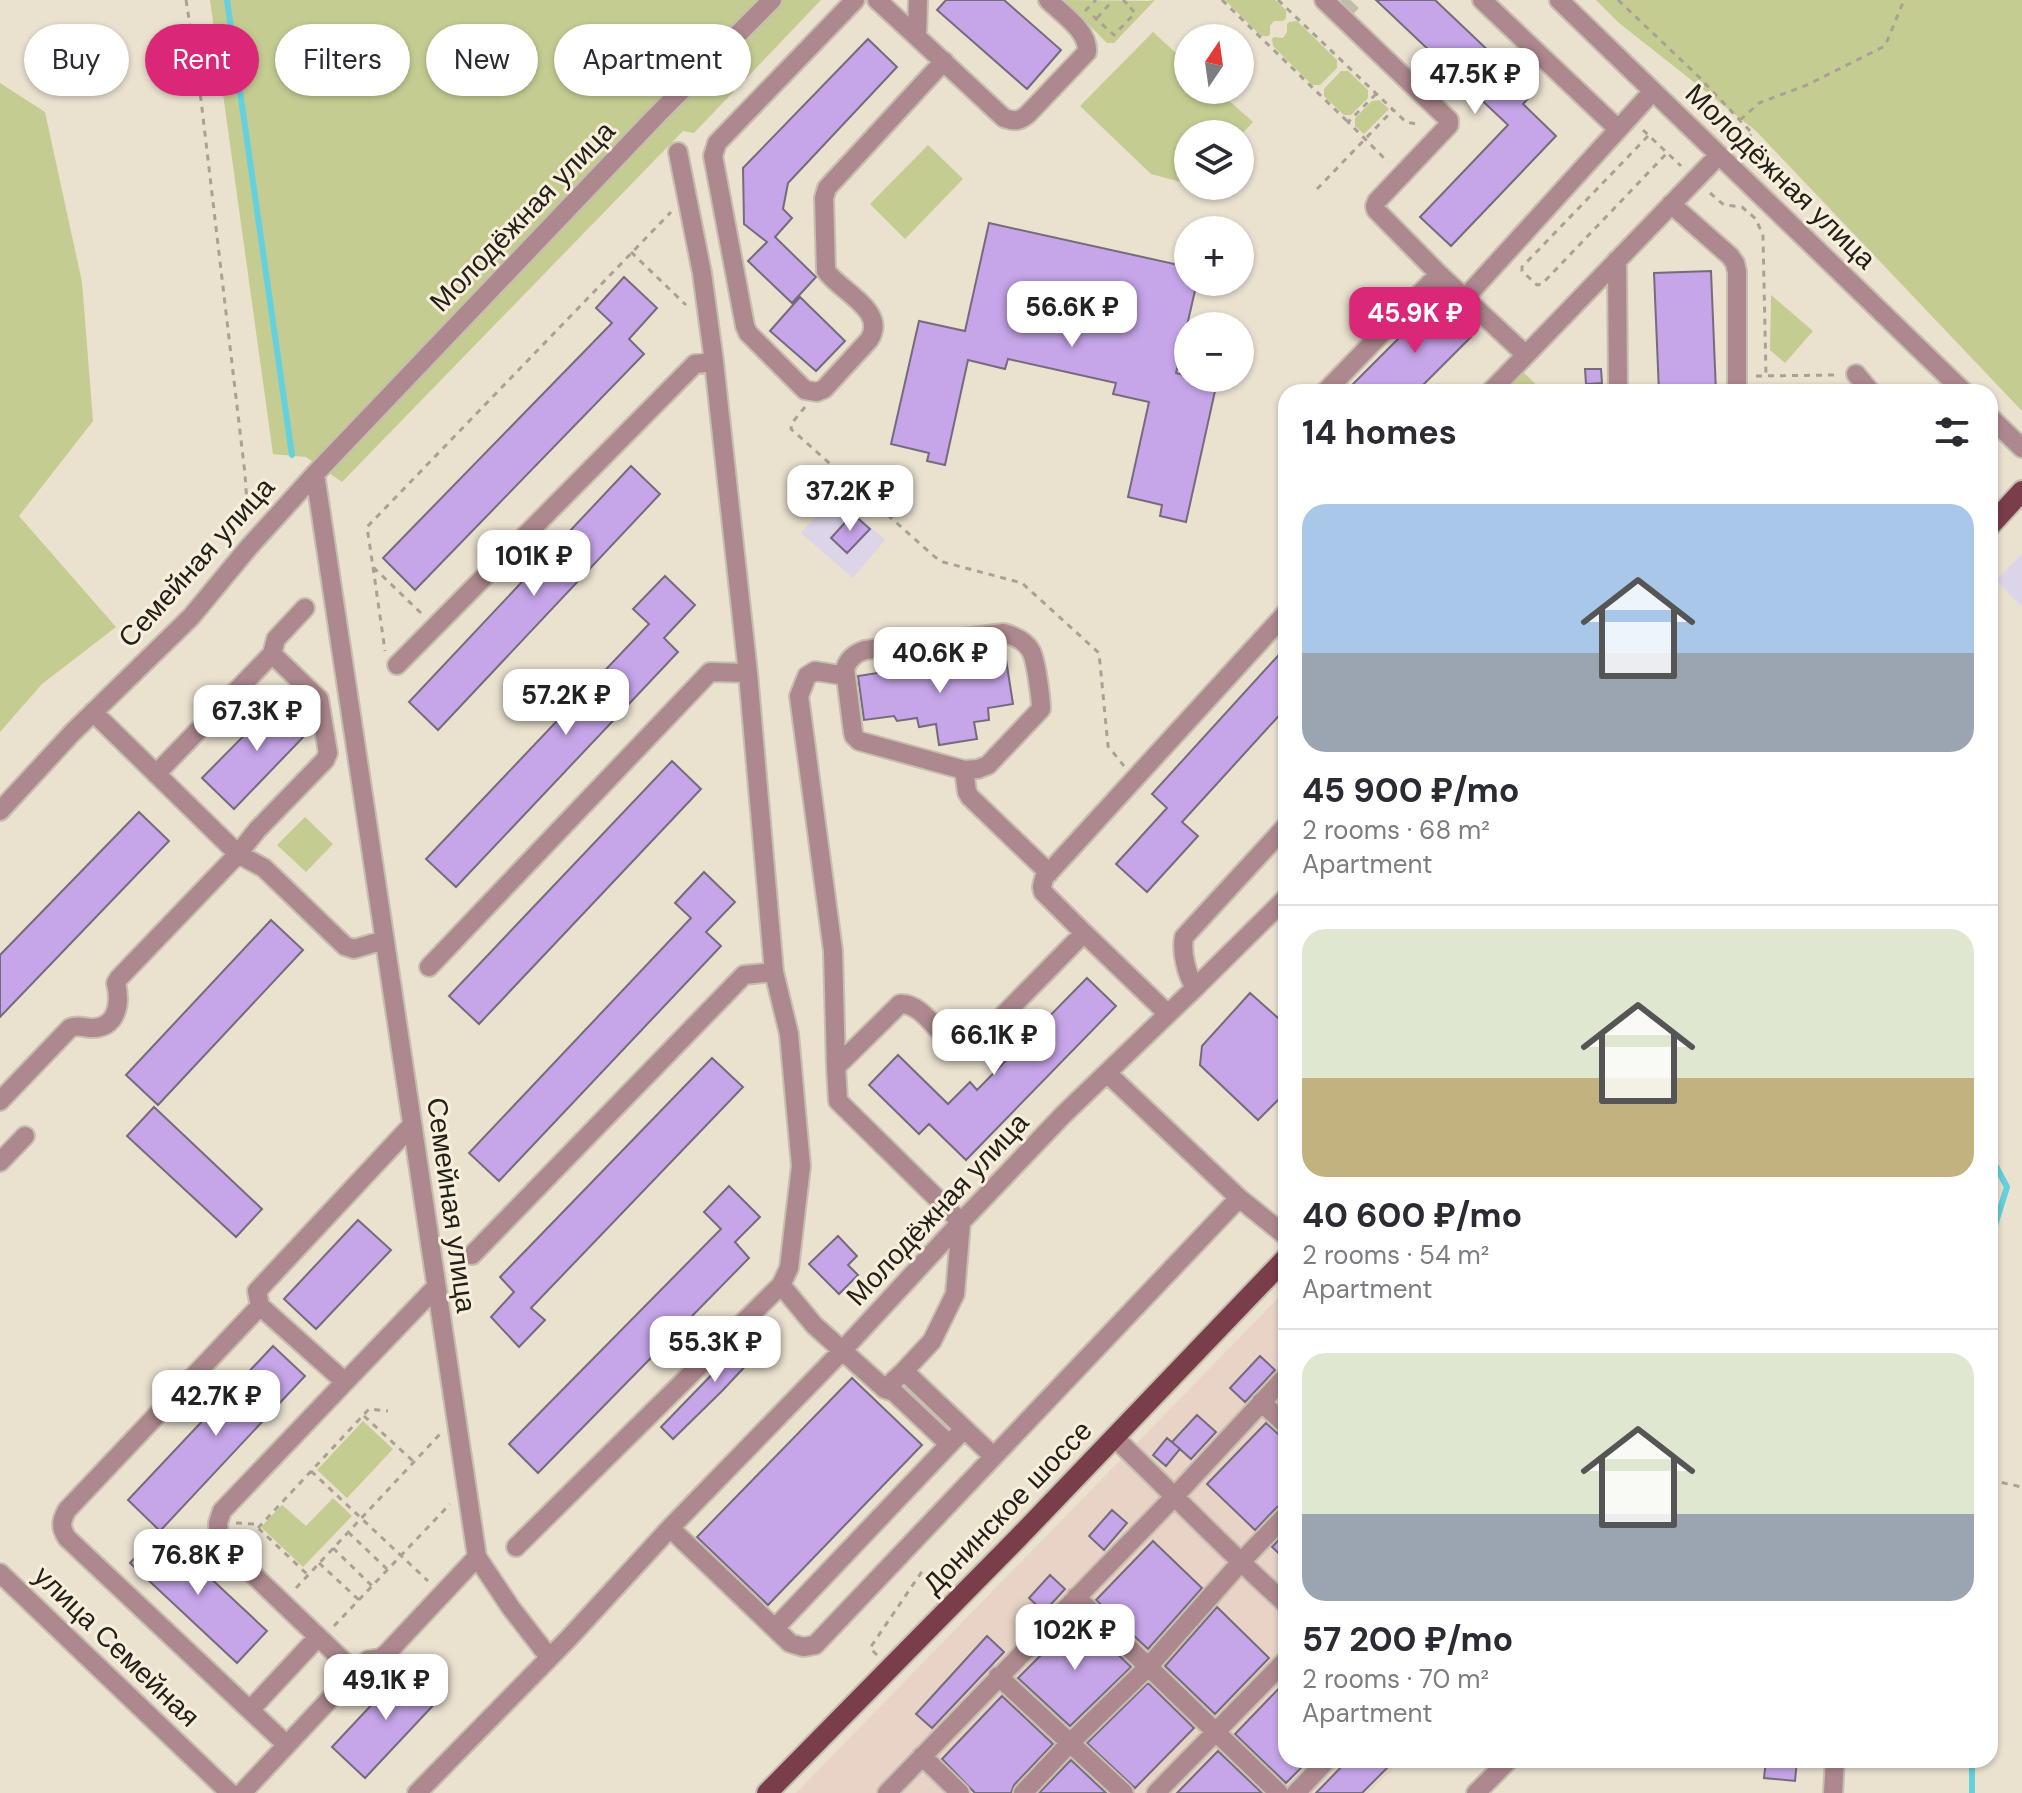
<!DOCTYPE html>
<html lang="en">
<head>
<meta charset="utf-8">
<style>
  body { margin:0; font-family:"DM Sans",sans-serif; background:#f7f7f7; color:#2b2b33; height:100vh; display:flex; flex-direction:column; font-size:30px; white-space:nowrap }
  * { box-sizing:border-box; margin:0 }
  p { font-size:26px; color:#7c7c81 }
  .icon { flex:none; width:44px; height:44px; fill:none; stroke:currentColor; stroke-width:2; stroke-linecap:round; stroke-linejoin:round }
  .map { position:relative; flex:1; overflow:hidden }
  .drawer { position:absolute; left:1278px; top:384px; width:720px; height:1384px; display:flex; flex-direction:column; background:#fff; border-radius:24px; box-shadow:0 2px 6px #0004 }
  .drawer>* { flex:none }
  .guide { position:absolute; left:24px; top:24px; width:760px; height:72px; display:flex; gap:16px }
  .needle { width:52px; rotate:13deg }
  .controls { position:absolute; left:1174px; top:24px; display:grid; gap:16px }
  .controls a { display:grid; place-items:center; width:80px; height:80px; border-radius:50%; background:#fff; box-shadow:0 2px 6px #0004; font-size:40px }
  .price { position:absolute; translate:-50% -68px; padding:0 18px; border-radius:16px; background:#fff; color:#222; font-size:26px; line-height:52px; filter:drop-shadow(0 2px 4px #0008) }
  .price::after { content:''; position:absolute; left:50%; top:48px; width:24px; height:18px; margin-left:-12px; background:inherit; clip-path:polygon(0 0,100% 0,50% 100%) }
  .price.current { background:#db2777; color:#fff }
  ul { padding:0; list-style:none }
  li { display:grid; align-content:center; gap:16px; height:424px; padding:0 24px }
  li+li { border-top:2px solid #e1e1e2 }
  li span { display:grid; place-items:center; height:248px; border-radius:24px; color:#555 }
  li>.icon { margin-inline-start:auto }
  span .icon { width:144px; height:144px; fill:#fffc; stroke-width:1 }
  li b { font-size:34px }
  h2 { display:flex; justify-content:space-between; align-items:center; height:96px; padding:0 24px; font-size:34px }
  .tag { padding:0 28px; border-radius:36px; background:#fff; box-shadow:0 2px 6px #0004; font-size:28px; line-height:72px }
  .tag.current { background:#db2777; color:#fff }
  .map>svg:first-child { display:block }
  .commercial { fill:#e8d3c6 }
  .industrial { fill:#dcd4e9 }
  .green { fill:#c5cc92 }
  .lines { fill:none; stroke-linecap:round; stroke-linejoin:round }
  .stream { stroke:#64d1dc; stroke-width:6 }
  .building { fill:#c6a5e9; stroke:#746c7c; stroke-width:2 }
  .minor-tunnel { stroke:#c2baab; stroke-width:18; stroke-dasharray:18 9; stroke-linecap:butt }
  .minor-casing { stroke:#c6beae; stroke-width:22 }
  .major-casing { stroke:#c6beae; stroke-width:24 }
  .path { stroke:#a9a294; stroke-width:3; stroke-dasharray:6 6; stroke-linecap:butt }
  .minor { stroke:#ad888e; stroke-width:18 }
  .major { stroke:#7a3d4a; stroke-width:20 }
  .labels { text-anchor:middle; stroke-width:6; stroke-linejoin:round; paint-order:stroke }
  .street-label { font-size:28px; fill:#232019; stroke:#f8eedc }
</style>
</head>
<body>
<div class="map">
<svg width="2022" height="1793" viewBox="0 0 2022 1793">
  <rect width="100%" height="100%" fill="#eae1cf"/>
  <path class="commercial" d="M1286,1290V1760H1402L1368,1793H796Z"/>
  <path class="industrial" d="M850,508L885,540L853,578L801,533L822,509Z
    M2022,554V607L1996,580Z"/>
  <path class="green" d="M210,0H821L694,133L683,131L342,482L306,457L273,454Z
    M1064,0L1148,1L1155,0L1114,43H1107Z
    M1225,0H1275L1286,10V18L1283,21H1274L1270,26V34L1269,36H1261Z
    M1596,0H2022V411L1756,131L1619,23Z
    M1297,21L1337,60V68L1320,85H1312L1273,46L1272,39L1274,37L1283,38L1287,32V24L1289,22Z
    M1153,32L1188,64V90H1217L1253,122L1240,136V134H1188V184L1151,174L1080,106Z
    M1341,71H1348L1368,90V98L1351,115H1344L1324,96V89Z
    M0,83L45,112L82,282L93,421L19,516L116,627L42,684L0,732Z
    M1379,100L1389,109L1364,134L1355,126V118L1372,101Z
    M928,145L963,179L905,239L870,204Z
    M1771,295L1813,331L1785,363L1770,350Z
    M1522,371L1544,392L1503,391Z
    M305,817L333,844L306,872L277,845Z
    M363,1421L393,1449L347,1498L317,1470Z
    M333,1498L352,1516L303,1567L261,1527L282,1505L306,1526Z"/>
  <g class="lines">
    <path class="stream" d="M227,0L292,455
      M1990,1155L2007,1187L1990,1241
      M1972,1793V1760"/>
  </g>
  <path class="building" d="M946,0H1004L1061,50L1027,89L937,10Z
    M1376,0H1435L1533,93L1523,104L1556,136L1451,246L1420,217L1508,125Z
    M868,39L897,67L788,183L783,209L792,218L775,237L816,277L792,303L748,261L767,242L744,224L743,168Z
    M989,223L1188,267V282H1197L1176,373L1188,376V378H1199L1217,382L1186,522L1160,516L1162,505L1128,497L1149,402L1113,394L1116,383L1008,359L1005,369L968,360L945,465L927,461L929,453L891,444L919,321L965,331Z
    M1711,271L1716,392H1659L1654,273Z
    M624,277L657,308L629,339L644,354L415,590L383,558L612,323L596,308Z
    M800,297L845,341L816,371L770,331Z
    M1435,302L1471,337L1416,392H1345Z
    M1585,369H1601L1602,383L1586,384Z
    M631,466L660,494L438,730L409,702Z
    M853,514L870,529L847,553L831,538Z
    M665,576L695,605L664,638L678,652L456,887L426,859L649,624L633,609Z
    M1286,647V708L1182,822L1198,836L1147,892L1116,864L1167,808L1152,794Z
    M1005,653L1013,704L988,708L989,720L974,722L977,739L939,745L936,724L919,727L917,718L897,721L894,716L864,720L858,676Z
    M281,698L312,728L234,809L202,778Z
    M672,761L701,789L479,1024L449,996Z
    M139,812L169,841L0,1017V955Z
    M704,872L735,902L706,932L721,946L499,1181L469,1153L691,918L675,903Z
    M271,920L303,950L158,1105L126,1075Z
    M1087,978L1116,1006L966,1160L929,1124L919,1134L869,1085L898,1055L948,1104L970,1082L977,1090Z
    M1250,993L1286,1025V1092L1258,1120L1200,1065L1202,1046Z
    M712,1058L743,1087L531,1308L545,1320L519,1347L491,1317L514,1292L500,1277Z
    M154,1107L262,1209L236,1237L127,1136Z
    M729,1186L760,1217L735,1242L749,1258L538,1473L509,1444L721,1229L704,1212Z
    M358,1220L391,1250L316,1329L284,1299Z
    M838,1236L857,1256L848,1265L858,1275L839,1294L809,1264Z
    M756,1329L769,1341L722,1391L673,1439L661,1427Z
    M273,1346L305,1376L160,1531L128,1500Z
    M1260,1356L1275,1370L1245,1402L1230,1388Z
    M852,1378L922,1445L768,1605L697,1537Z
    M1197,1415L1216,1432L1191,1459L1172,1442Z
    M1266,1423L1278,1434L1286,1437V1503L1277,1507L1255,1530L1207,1484Z
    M1167,1438L1180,1449L1166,1466L1153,1455Z
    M1112,1510L1127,1523L1104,1550L1089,1536Z
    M160,1531L267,1631L237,1663L130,1563Z
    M1286,1532V1560L1272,1547Z
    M1153,1541L1202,1588L1148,1649L1096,1600Z
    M1050,1575L1065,1589L1044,1612L1029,1598Z
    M1217,1607L1269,1658L1215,1714L1165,1666Z
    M1079,1617L1131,1667L1070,1726L1018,1678Z
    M987,1636L1004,1652L932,1728L916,1714Z
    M408,1666L441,1697L365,1778L332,1747Z
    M1286,1681V1760H1309L1286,1783L1235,1734Z
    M1148,1683L1194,1728L1135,1788L1087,1743Z
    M1002,1696L1053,1744L1014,1785L1011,1793H975L942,1759Z
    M1218,1751L1262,1793H1177Z
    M1071,1760L1106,1793H1039Z
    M1348,1760H1395L1362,1793H1316Z
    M1766,1760H1797L1795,1781L1764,1778Z"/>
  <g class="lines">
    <path class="minor-tunnel" d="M1340,15L1354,0"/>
    <defs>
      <path id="minor" d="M855,0L717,143L713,156L745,326L748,333L805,390L817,392L824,389L869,340C888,311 841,292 826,271L824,198L827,188L944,61
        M877,0L917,37
        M918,0L917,37L1004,118C1015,122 1020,121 1028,114L1087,52C1089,31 1062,14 1048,0
        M1324,0L1449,120V125L1377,201L1375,206L1376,210L1439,274L1526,355L1490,392
        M1482,0L1618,129
        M1559,0L1964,392
        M1671,204L1730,256L1735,263L1737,272V392
        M1617,260L1618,392
        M1465,298L1653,91
        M1526,355L1719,155
        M1856,374L1871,392
        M1325,392L1439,274
        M1990,417L2022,448
        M315,474L477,1557L511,1608L549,1657
        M272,654L276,639L305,608
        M397,665L695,364L714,362
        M964,770L978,769L988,765L1041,709C1041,699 1036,660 1031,651C1026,641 1014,636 1004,633L865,650C856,653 848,659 845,669L853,732L854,736L859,741L964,770L967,792L970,797L1049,873
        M156,774L272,654L319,699L328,753L325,760L257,830L238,854L264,868L345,946L354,949L384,940
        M0,811L72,733L191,617L249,547L315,474L657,115L772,0
        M1084,933L1043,892L1042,887L1044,878L1286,613
        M429,967L710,672L748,673
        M1195,988L1286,898
        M836,1067L833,951L799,696L807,676L815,671L846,676
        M1107,1073L1239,1198L1286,1236
        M0,1101L70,1028C78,1025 81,1027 90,1028C117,1029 121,1004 116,983L119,978L238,854L93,712
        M0,1162L25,1136
        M472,1255L744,975L774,972
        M781,1285L814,1325L885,1389L904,1371L993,1456
        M260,1306L67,1510C61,1521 60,1527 67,1538L287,1745
        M904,1371L932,1341L955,1294L961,1222L838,1101L836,1067L900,1004C930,1002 946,1060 975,1044L1084,933L1168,1014
        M345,1382L436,1287
        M885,1389L894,1392L949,1444
        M1261,1402L1286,1425
        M1114,1437C1172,1493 1227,1551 1286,1604
        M670,1528L790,1643L803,1647L815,1645L1239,1198
        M516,1547L781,1285L789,1268L801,1166L789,1034L774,972L748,673L714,362L702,273L678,152
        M0,1573L230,1793
        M1076,1597L1279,1793
        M775,1628L964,1429
        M355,1672L368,1660L381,1658L387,1653L477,1557
        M998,1676L1124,1793
        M250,1710L318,1637
        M922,1756L960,1793
        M242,1793L355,1672L219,1542L218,1523L222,1511L345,1382L260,1306L257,1291L412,1125
        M417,1793L569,1638L670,1528L842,1351L961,1222L1063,1115L1195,988C1187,975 1181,953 1184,937L1286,826
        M887,1793L1175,1496L1286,1376
        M1023,1793L1070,1743L1149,1666L1240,1563L1286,1515
        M1156,1793L1286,1660
        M1296,1793L1327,1760
        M1476,1793L1509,1760
        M1833,1793L1835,1760"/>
      <path id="major" d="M1990,526L2022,491
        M767,1793L1018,1538L1286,1258"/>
    </defs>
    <use href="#minor" class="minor-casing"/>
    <use href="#major" class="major-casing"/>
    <path class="path" d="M186,0L199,83L245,474L248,520
      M1123,0L1126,3L1129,0
      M1222,0L1348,122
      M1278,0L1406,122L1421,125
      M1618,0L1699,77L1753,134L1734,145
      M1085,11L1096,0
      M1093,16L1114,35L1135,13L1126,3
      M1097,18L1113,0
      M1376,94L1348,122L1388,162
      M1740,120L1759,103L1807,85L1885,46L1904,0
      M1643,130L1681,166
      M1648,136L1522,267V271L1537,285L1542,284L1667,153
      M1317,189L1393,110
      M1710,193L1724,205L1742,207L1756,219L1763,236L1766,376
      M631,252L686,305
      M1756,376L1836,375
      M805,407L792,423L791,429L935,557L943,562L1022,583L1099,653L1108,746L1124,766
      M373,567L385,651
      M421,613L373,567L367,527L671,212
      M364,1416L414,1462
      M311,1471L428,1581
      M1990,1480L2022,1487
      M236,1523L254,1524L308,1575
      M258,1528L369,1409L388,1411
      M348,1532L388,1570
      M333,1548L372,1586
      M319,1563L359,1600
      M296,1588L441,1433
      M334,1626L450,1504
      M877,1655L870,1648L925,1567"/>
    <use href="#minor" class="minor"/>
    <use href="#major" class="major"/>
  </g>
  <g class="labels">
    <g class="street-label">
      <text transform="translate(1781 176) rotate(44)" y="10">Молодёжная улица</text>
      <text transform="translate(522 216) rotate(-46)" y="10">Молодёжная улица</text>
      <text transform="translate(196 562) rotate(-48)" y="10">Семейная улица</text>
      <text transform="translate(452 1205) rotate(82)" y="10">Семейная улица</text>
      <text transform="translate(937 1209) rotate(-47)" y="10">Молодёжная улица</text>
      <text transform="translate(1007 1507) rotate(-46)" y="10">Донинское шоссе</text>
      <text transform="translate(117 1646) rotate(44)" y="10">улица Семейная</text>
    </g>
  </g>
</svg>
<div class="controls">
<a><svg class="needle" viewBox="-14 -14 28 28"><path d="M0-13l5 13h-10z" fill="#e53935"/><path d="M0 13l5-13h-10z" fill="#7c7c81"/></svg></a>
<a><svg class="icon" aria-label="layers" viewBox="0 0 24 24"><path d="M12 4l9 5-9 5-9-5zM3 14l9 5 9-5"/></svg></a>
<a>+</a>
<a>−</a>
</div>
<b class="price" style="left:1475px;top:116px">47.5K ₽</b>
<b class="price" style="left:1072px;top:349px">56.6K ₽</b>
<b class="price current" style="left:1415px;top:355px">45.9K ₽</b>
<b class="price" style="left:850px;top:533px">37.2K ₽</b>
<b class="price" style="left:534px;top:598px">101K ₽</b>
<b class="price" style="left:940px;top:695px">40.6K ₽</b>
<b class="price" style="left:566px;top:737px">57.2K ₽</b>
<b class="price" style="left:257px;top:753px">67.3K ₽</b>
<b class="price" style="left:994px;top:1077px">66.1K ₽</b>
<b class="price" style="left:715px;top:1384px">55.3K ₽</b>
<b class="price" style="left:216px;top:1438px">42.7K ₽</b>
<b class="price" style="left:198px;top:1597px">76.8K ₽</b>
<b class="price" style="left:1075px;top:1672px">102K ₽</b>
<b class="price" style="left:386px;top:1722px">49.1K ₽</b>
<div class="guide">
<a class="tag">Buy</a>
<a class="tag current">Rent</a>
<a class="tag">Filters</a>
<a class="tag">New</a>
<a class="tag">Apartment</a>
</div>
<section class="drawer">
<h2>14 homes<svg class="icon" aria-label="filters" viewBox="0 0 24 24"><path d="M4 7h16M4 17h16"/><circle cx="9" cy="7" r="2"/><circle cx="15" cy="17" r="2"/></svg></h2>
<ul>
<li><span style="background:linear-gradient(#a9c7e8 60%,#9aa5b1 0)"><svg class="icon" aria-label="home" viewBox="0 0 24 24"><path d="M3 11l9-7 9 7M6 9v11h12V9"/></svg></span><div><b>45 900 ₽/mo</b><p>2 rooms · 68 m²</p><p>Apartment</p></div></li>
<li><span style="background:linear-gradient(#dfe7d0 60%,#c2b280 0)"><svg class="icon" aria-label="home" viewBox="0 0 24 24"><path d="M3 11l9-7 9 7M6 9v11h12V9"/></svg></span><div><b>40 600 ₽/mo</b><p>2 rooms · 54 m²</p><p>Apartment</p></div></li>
<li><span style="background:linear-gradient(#dfe7d0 65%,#9aa5b1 0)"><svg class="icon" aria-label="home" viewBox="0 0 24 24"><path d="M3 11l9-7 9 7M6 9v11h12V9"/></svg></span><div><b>57 200 ₽/mo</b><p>2 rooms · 70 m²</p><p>Apartment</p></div></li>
</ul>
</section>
</div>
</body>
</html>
